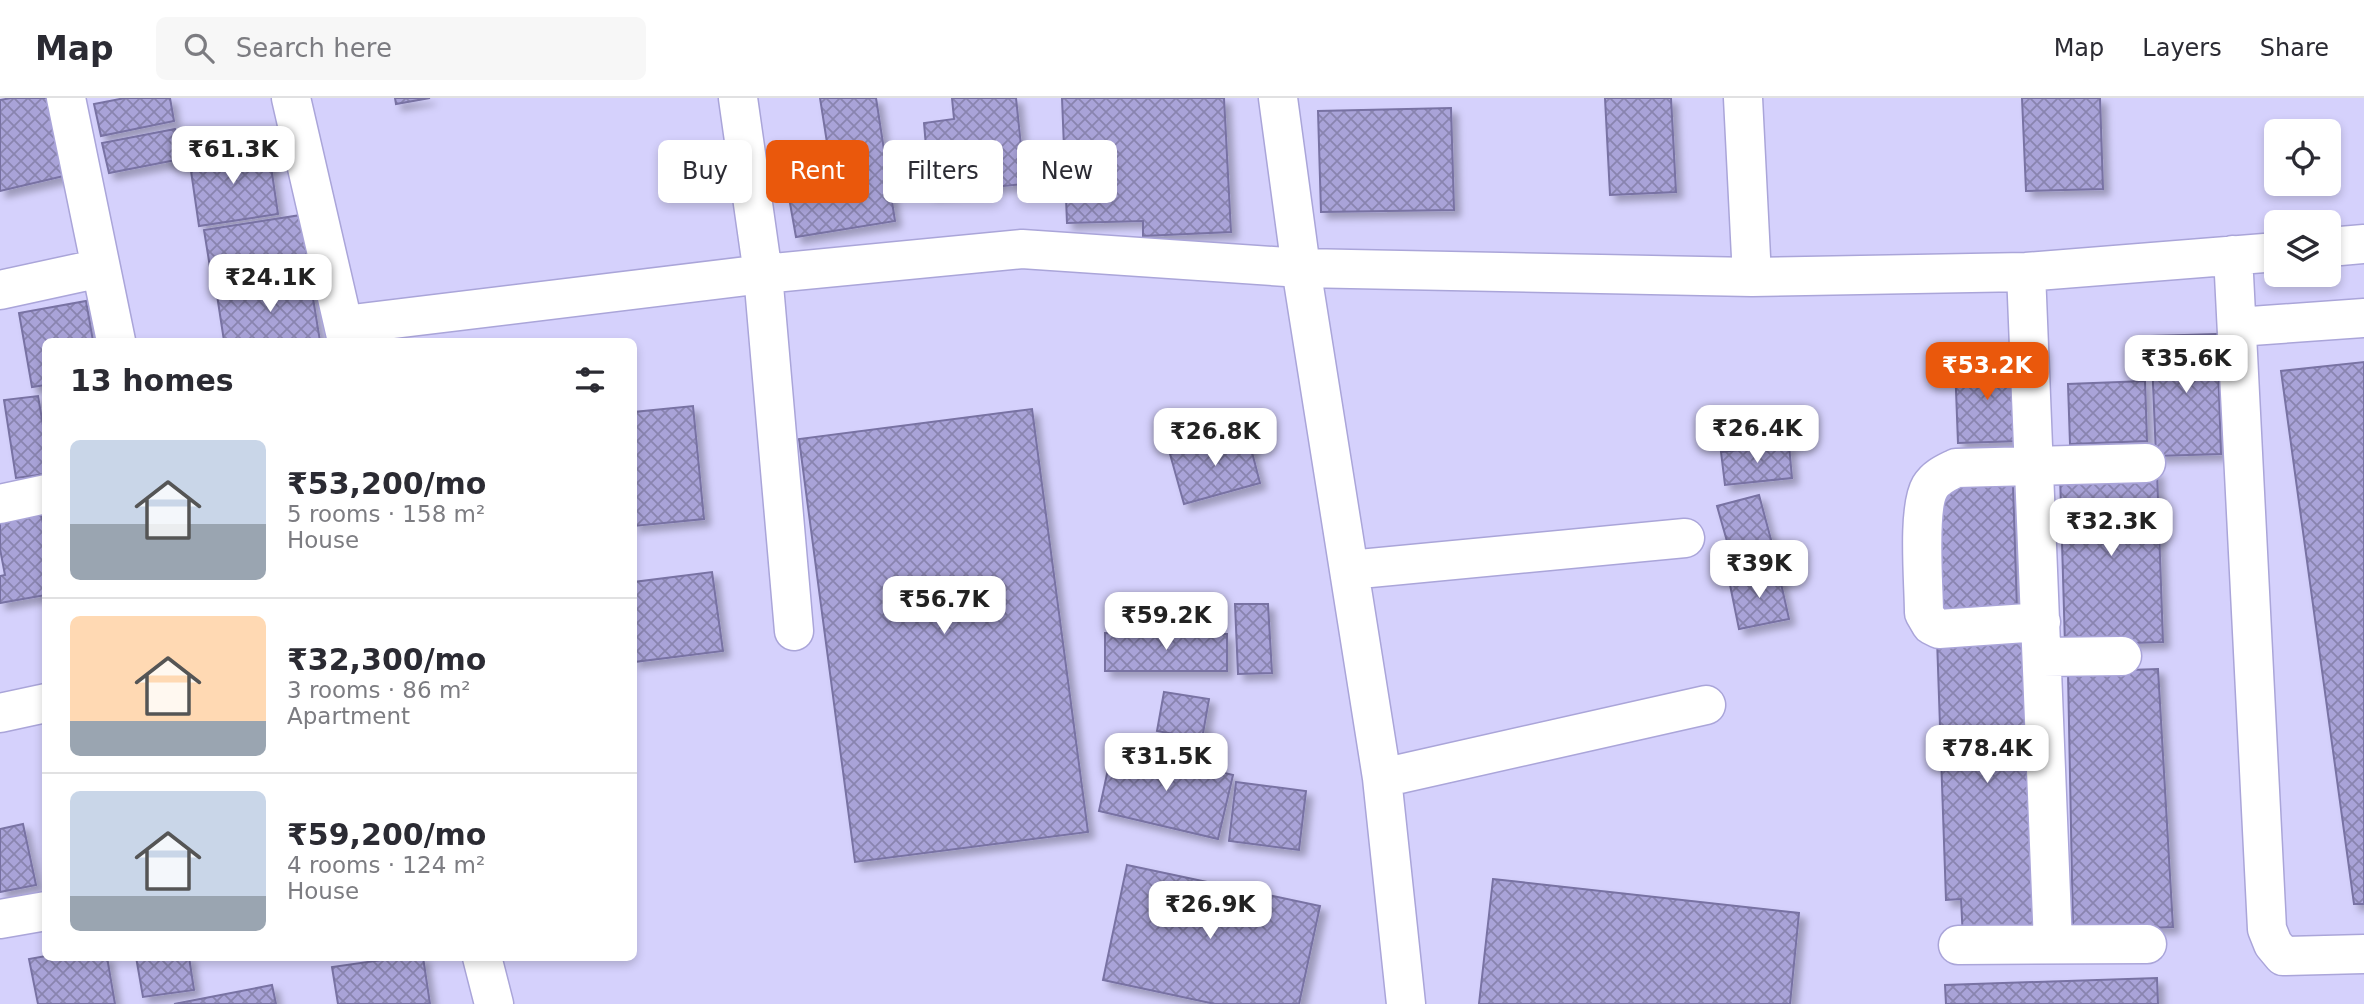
<!DOCTYPE html>
<html lang="en">
<head>
<meta charset="utf-8">
<style>
  body { margin:0; font-family:"DejaVu Sans",sans-serif; background:#f7f7f7; color:#2b2b33; height:100vh; display:flex; flex-direction:column; font-size:26px; white-space:nowrap }
  * { box-sizing:border-box; margin:0 }
  p { font-size:23px; color:#7c7c81 }
  .icon { flex:none; width:38px; height:38px; fill:none; stroke:currentColor; stroke-width:2; stroke-linecap:round; stroke-linejoin:round }
  .map { position:relative; flex:1; overflow:hidden }
  .details { position:absolute; left:42px; top:240px; width:595px; height:623px; display:flex; flex-direction:column; background:#fff; border-radius:10px; box-shadow:0 4px 10px #0003 }
  .details>* { flex:none }
  .banner { position:absolute; left:658px; top:42px; width:665px; height:63px; display:flex; gap:14px }
  .buttons { position:absolute; left:2264px; top:21px; display:grid; gap:14px }
  .buttons a { display:grid; place-items:center; width:77px; height:77px; border-radius:10px; background:#fff; box-shadow:0 4px 10px #0003; font-size:35px }
  .price { position:absolute; translate:-50% -60px; padding:0 16px; border-radius:14px; background:#fff; color:#222; font-size:23px; line-height:46px; filter:drop-shadow(0 2px 4px #0008) }
  .price::after { content:''; position:absolute; left:50%; top:42px; width:21px; height:16px; margin-left:-10px; background:inherit; clip-path:polygon(0 0,100% 0,50% 100%) }
  .price.active { background:#ea580c; color:#fff }
  ul { padding:0; list-style:none }
  li { display:flex; align-items:center; gap:21px; height:175px; padding:0 28px }
  li+li { border-top:2px solid #e1e1e2 }
  li span { display:grid; place-items:center; flex:none; width:196px; height:140px; border-radius:10px; color:#555 }
  li>.icon { margin-inline-start:auto }
  span .icon { width:84px; height:84px; fill:#fffc; stroke-width:1 }
  li b { font-size:30px }
  h2 { display:flex; justify-content:space-between; align-items:center; height:84px; padding:0 28px; font-size:30px }
  .pill { padding:0 24px; border-radius:10px; background:#fff; box-shadow:0 4px 10px #0003; font-size:24px; line-height:63px }
  .pill.active { background:#ea580c; color:#fff }
  header { display:flex; align-items:center; gap:42px; box-sizing:border-box; height:98px; padding:0 35px; background:#fff; border-bottom:2px solid #e1e1e2 }
  header strong { font-size:33px }
  nav { display:flex; gap:38px; margin-inline-start:auto; font-size:24px }
  .search { width:490px; height:63px; background:#f7f7f7; display:flex; align-items:center; gap:18px; box-sizing:border-box; padding:0 24px; border-radius:10px; color:#7c7c81; font-size:26px }
  .map>svg:first-child { display:block }
  .building { fill:url(#building-cross-hatch); stroke:#7872a3; stroke-width:2; filter:url(#shadow) }
  .lines { fill:none; stroke-linecap:round; stroke-linejoin:round }
  .minor-casing { stroke:#aaa5d9; stroke-width:41 }
  .minor { stroke:#fff; stroke-width:38 }
</style>
</head>
<body>
<header>
<strong>Map</strong>
<div class="search"><svg class="icon" aria-label="search" viewBox="0 0 24 24"><circle cx="10" cy="10" r="6"/><path d="M15 15l6 6"/></svg>Search here</div>
<nav><a>Map</a><a>Layers</a><a>Share</a></nav>
</header>
<div class="map">
<svg width="2364" height="906" viewBox="0 0 2364 906">
  <defs>
    <pattern id="building-cross-hatch" width="8" height="8" patternUnits="userSpaceOnUse" patternTransform="scale(1.75)"><rect width="8" height="8" fill="#a9a3d8"/><path d="M0 0l8 8M0 8l8-8" fill="none" stroke="#8984af"/></pattern>
    <filter id="shadow"><feDropShadow dx="6" dy="6" stdDeviation="3.5" flood-color="#0004"/></filter>
  </defs>
  <rect width="100%" height="100%" fill="#d5d1fc"/>
  <path class="building" d="M11,0H51L68,77L0,93V2Z
    M125,0H170L174,23L101,38L94,6Z
    M395,0H430L396,6Z
    M820,0H876L895,123L796,139L785,77L831,70Z
    M952,0H1016L1025,86L930,95L924,25L954,21Z
    M1062,0H1224L1231,134L1143,138V123L1067,125Z
    M1605,0H1671L1676,94L1610,97Z
    M2022,0H2100L2103,91L2026,93Z
    M1451,10L1454,112L1321,114L1318,13Z
    M175,31L181,61L109,75L102,45Z
    M268,48L278,116L199,128L189,59Z
    M301,117L310,174L213,188L204,132Z
    M310,182L320,243H224L217,197Z
    M86,203L93,243H46V287L32,289L19,215Z
    M2217,236L2221,356L2156,358L2151,238Z
    M2017,264L2020,343L1958,345L1955,266Z
    M2364,264V806H2354L2281,273Z
    M2145,283L2147,343L2070,346L2068,286Z
    M38,298L46,345V376L16,380L4,302Z
    M693,308L704,421L634,428V314Z
    M1032,311L1088,734L855,764L799,341Z
    M1247,335L1260,385L1184,406L1170,356Z
    M1789,347L1792,380L1725,387L1721,354Z
    M2157,373L2163,544L2065,547L2060,376Z
    M2013,387L2017,512L1941,514L1937,390Z
    M1759,397L1777,464L1736,475L1717,408Z
    M41,416L46,439V497L0,505V478L5,477L0,451V425Z
    M1778,472L1789,521L1739,531L1729,482Z
    M712,474L723,553L634,564V484Z
    M1235,506H1268L1272,575L1238,576Z
    M1105,535L1227,536V573H1105Z
    M2025,539L2036,839L1963,841L1961,801L1946,802L1937,541Z
    M2158,571L2173,829L2073,833L2068,574Z
    M1164,594L1209,601L1202,641L1157,633Z
    M1113,648L1233,677L1218,741L1099,713Z
    M1236,684L1306,693L1299,752L1229,743Z
    M23,726L36,787L0,794V731Z
    M1127,767L1320,808L1299,906H1215L1103,882Z
    M1493,781L1799,815L1790,906H1479Z
    M46,858L107,859L115,906H38L29,861Z
    M136,859H189L194,892L143,899Z
    M403,859H423L430,906H338L332,869Z
    M2157,880L2158,906H1946L1945,887Z
    M272,887L276,906H174Z"/>
  <g class="lines">
    <defs>
      <path id="minor" d="M66,0L116,243
        M291,0L347,243
        M738,0L763,176L794,533
        M1278,0L1301,170L1382,680L1406,906
        M1743,0L1752,179
        M2329,149L2364,146
        M2233,157L2267,831L2273,846L2283,858L2364,856
        M2026,174L2053,846
        M0,192L101,170
        M344,227L763,176L1022,151L1301,170L1752,179L2026,174L2277,154
        M2237,229L2364,220
        M0,406L46,396
        M1349,472L1685,440
        M2041,524L1939,531L1931,527L1924,515C1924,487 1917,411 1930,389C1936,379 1946,375 1956,370L2146,365
        M2043,559L2122,558
        M0,615L46,605
        M1382,680L1706,607
        M0,821L46,813
        M1958,847L2147,846
        M482,859L494,906"/>
    </defs>
    <use href="#minor" class="minor-casing"/>
    <use href="#minor" class="minor"/>
  </g>
</svg>
<div class="buttons">
<a><svg class="icon" aria-label="locate" viewBox="0 0 24 24"><circle cx="12" cy="12" r="6"/><path d="M12 2v4M12 18v4M2 12h4M18 12h4"/></svg></a>
<a><svg class="icon" aria-label="layers" viewBox="0 0 24 24"><path d="M12 4l9 5-9 5-9-5zM3 14l9 5 9-5"/></svg></a>
</div>
<b class="price" style="left:233px;top:88px">₹61.3K</b>
<b class="price" style="left:270px;top:216px">₹24.1K</b>
<b class="price" style="left:2186px;top:297px">₹35.6K</b>
<b class="price active" style="left:1987px;top:304px">₹53.2K</b>
<b class="price" style="left:1757px;top:367px">₹26.4K</b>
<b class="price" style="left:1215px;top:370px">₹26.8K</b>
<b class="price" style="left:2111px;top:460px">₹32.3K</b>
<b class="price" style="left:1759px;top:502px">₹39K</b>
<b class="price" style="left:944px;top:538px">₹56.7K</b>
<b class="price" style="left:1166px;top:554px">₹59.2K</b>
<b class="price" style="left:1987px;top:687px">₹78.4K</b>
<b class="price" style="left:1166px;top:695px">₹31.5K</b>
<b class="price" style="left:1210px;top:843px">₹26.9K</b>
<div class="banner">
<a class="pill">Buy</a>
<a class="pill active">Rent</a>
<a class="pill">Filters</a>
<a class="pill">New</a>
</div>
<section class="details">
<h2>13 homes<svg class="icon" aria-label="filters" viewBox="0 0 24 24"><path d="M4 7h16M4 17h16"/><circle cx="9" cy="7" r="2"/><circle cx="15" cy="17" r="2"/></svg></h2>
<ul>
<li><span style="background:linear-gradient(#c9d6e8 60%,#9aa5b1 0)"><svg class="icon" aria-label="home" viewBox="0 0 24 24"><path d="M3 11l9-7 9 7M6 9v11h12V9"/></svg></span><div><b>₹53,200/mo</b><p>5 rooms · 158 m²</p><p>House</p></div></li>
<li><span style="background:linear-gradient(#ffd9b3 75%,#9aa5b1 0)"><svg class="icon" aria-label="home" viewBox="0 0 24 24"><path d="M3 11l9-7 9 7M6 9v11h12V9"/></svg></span><div><b>₹32,300/mo</b><p>3 rooms · 86 m²</p><p>Apartment</p></div></li>
<li><span style="background:linear-gradient(#c9d6e8 75%,#9aa5b1 0)"><svg class="icon" aria-label="home" viewBox="0 0 24 24"><path d="M3 11l9-7 9 7M6 9v11h12V9"/></svg></span><div><b>₹59,200/mo</b><p>4 rooms · 124 m²</p><p>House</p></div></li>
</ul>
</section>
</div>
</body>
</html>
